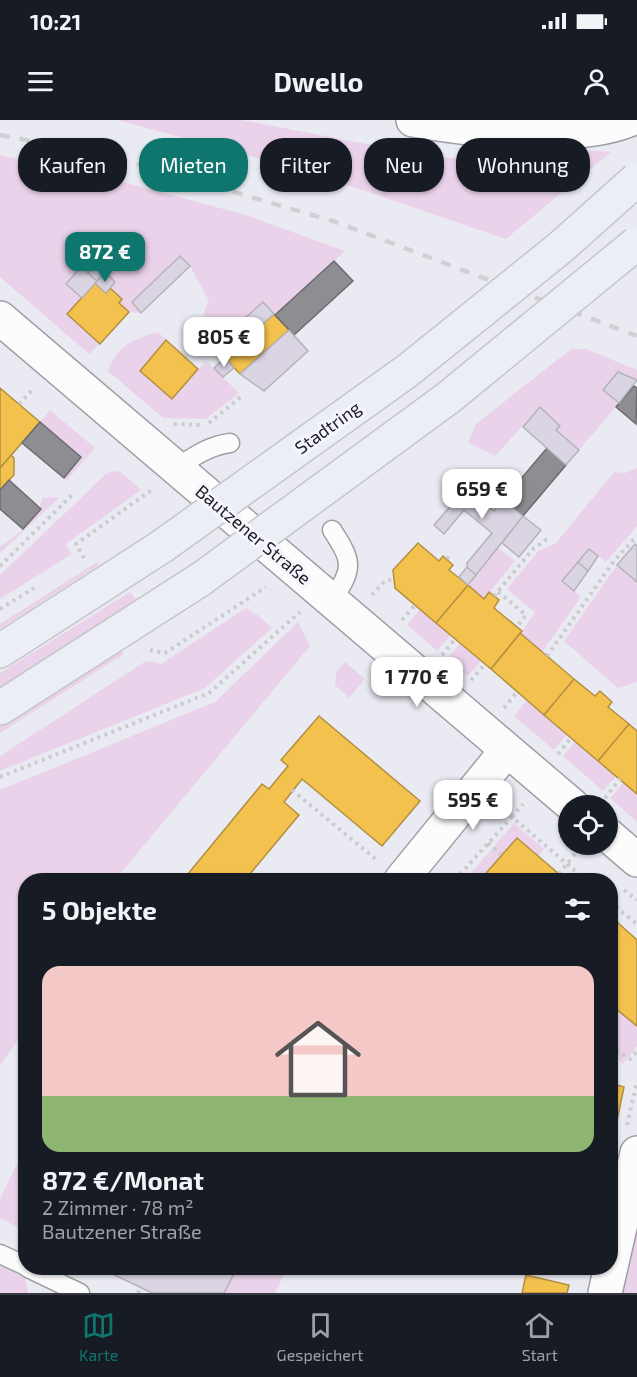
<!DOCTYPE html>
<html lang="de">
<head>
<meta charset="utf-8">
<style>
  body { margin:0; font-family:"Exo 2",sans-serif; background:#242831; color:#f1f3f6; height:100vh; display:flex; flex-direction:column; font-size:22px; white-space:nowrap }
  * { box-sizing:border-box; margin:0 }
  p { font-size:20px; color:#9ea1a6 }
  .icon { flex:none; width:33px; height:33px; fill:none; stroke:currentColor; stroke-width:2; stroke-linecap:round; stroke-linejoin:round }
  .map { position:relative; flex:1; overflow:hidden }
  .sheet { position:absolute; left:18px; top:753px; width:600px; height:402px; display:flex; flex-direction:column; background:#171b24; border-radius:24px; box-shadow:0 2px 4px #0004 }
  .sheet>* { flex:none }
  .top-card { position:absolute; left:18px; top:18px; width:602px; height:54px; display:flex; gap:12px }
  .buttons { position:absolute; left:558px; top:675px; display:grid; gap:12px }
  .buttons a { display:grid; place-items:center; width:60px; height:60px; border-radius:50%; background:#171b24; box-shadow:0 2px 4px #0004; font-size:30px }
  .price { position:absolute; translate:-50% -51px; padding:0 14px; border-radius:12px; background:#fff; color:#222; font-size:20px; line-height:39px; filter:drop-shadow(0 2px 3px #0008) }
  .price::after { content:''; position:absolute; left:50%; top:36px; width:18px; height:14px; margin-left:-9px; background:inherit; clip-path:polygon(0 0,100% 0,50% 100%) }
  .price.selected { background:#0f766e; color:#fff }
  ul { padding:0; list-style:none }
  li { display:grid; align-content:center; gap:12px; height:318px; padding:0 24px }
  li span { display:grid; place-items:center; height:186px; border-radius:18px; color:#555 }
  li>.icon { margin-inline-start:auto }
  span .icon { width:108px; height:108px; fill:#fffc; stroke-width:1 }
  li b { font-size:26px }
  h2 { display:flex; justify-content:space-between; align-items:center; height:72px; padding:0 24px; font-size:26px }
  .tag { padding:0 21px; border-radius:24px; background:#171b24; box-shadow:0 2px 4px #0004; font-size:21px; line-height:54px }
  .tag.selected { background:#0f766e; color:#fff }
  .status { display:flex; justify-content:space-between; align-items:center; height:42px; padding:0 30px; background:#171b24; direction:ltr }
  .status svg { height:16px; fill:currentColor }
  header { display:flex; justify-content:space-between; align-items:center; height:78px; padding:0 24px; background:#171b24; font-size:27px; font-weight:700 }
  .dock { display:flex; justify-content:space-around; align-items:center; height:84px; border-top:2px solid #363941; background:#171b24; font-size:16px; color:#9ea1a6 }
  .dock a { display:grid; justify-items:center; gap:3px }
  .dock .selected { color:#0f766e }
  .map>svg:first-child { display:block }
  .green { fill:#ead2ea }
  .homes { fill:#f2c14e; stroke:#b28f40; stroke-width:1.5 }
  .industry { fill:#8d8d92; stroke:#6b6b70; stroke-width:1.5 }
  .building { fill:#dad4e3; stroke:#b4b3b8; stroke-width:1.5 }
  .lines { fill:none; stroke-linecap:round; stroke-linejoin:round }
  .service-casing { stroke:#9fa0a5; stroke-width:21 }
  .minor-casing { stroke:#9fa0a5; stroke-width:36 }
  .primary-casing { stroke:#c6c6c9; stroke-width:36 }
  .path { stroke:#cbcbce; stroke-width:4; stroke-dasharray:3 4.5; stroke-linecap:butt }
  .service { stroke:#fcfcfd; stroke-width:18 }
  .minor { stroke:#fcfcfd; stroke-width:33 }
  .primary { stroke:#eceef5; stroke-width:33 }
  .rail { stroke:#d0d1d3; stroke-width:4.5; stroke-dasharray:10 10; stroke-linecap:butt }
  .primary-bridge-casing { stroke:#c6c6c9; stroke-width:36; stroke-linecap:butt }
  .primary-bridge { stroke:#eceef5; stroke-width:33 }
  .labels { text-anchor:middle; stroke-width:6; stroke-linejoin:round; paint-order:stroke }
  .street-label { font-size:18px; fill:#1b1b20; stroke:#f5f5fe }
</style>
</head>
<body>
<div class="status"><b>10:21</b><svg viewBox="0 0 49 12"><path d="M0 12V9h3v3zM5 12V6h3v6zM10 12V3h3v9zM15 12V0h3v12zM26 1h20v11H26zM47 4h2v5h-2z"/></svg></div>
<header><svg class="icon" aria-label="menu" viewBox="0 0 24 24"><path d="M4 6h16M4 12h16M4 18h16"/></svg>Dwello<svg class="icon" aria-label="person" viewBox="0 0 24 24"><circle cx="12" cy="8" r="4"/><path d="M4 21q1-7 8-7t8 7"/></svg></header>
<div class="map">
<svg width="637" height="1173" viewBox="0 0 637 1173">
  <rect width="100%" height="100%" fill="#eaebf2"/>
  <path class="green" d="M117,0H242L428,36L525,43L527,25L611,32L506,119L309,52Z
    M0,35L127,63L246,95L345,131L275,195L263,182L224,217L203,194L209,181L190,146L181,137L132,181L141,193L129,192L119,183L122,179L110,168L115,162L108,155L113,149L101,138L88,153L81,147L66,164L82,178L67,194L100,224L89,234L0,157Z
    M158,212L166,220L140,251L172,279L206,241L239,273L206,299L163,298L108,251C117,225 134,219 158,212Z
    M571,229H586L637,250V260L618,252L603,269L619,283L579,330L556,310L560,305L540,287L495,336L468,322L476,304Z
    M50,290L95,328L67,360L64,358L81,337L40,302Z
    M637,348V406L606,442L589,429L562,461L581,477L542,532L520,513L535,493L507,469L538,431L556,423L614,352L625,353Z
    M113,351L121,352L141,370L66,424L72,434L0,479V455L106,354Z
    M60,377L0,433V427C17,414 39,400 42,378Z
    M497,427L515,441L484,479L468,465Z
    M97,442L99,445L0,509V504Z
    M617,445L637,462V562L618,568L564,521Z
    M130,472L140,484L0,574V553Z
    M246,488L259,496L272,508L205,568L0,651V636L146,541L161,544Z
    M420,489L451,515L437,531L407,505Z
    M298,502L310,526L115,760H26L25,910L0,945V670L215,582Z
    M460,523L481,541L468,556L447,539Z
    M120,529L124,534L0,613V605Z
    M345,542L365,559L349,578L335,565L336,552Z
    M527,580L567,614L554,630L514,596Z
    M576,621L616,656L603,671L563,636Z
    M624,662L637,674V702L610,678Z
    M514,703L544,729L538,736L516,718L480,760H465Z
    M610,884L637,906V926L623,944L611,933Z
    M25,1028V1111L0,1098V1079Z
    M637,1078V1173H615Z
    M0,1145L25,1157L28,1173H0Z
    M237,1148H287L275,1173H224Z"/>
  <path class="homes" d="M95,163L106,173L110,168L122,179L119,183L129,192L100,224L67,194Z
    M274,194L289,210L240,254L225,238Z
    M166,220L198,249L172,279L140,251Z
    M0,268L40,302L0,348Z
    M11,335L14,338V355L0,370V348Z
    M418,423L439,441L443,436L453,445L449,450L468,465L436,503L395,468L393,450Z
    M468,465L484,479L489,472L499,480L494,488L522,511L491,549L436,503Z
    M520,513L574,559L544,595L491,549Z
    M574,559L595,576L600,571L612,582L608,587L629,604L598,641L544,595Z
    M319,596L420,681L382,726L302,659L284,682L299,695L245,760H183L262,664L269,669L288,646L281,640Z
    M629,604L637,611V674L598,641Z
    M517,718L566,760H480Z
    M616,801L637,820V906L610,884V808Z
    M610,963L624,967L612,1025H610Z
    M526,1155L569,1165L567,1173H522Z"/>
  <path class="industry" d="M334,141L353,161L294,215L275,195Z
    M634,266L637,268L636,304L616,287Z
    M40,302L81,337L64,358L22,323Z
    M547,328L566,345L523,396L503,380Z
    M9,360L41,389L23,409L0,389V370Z"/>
  <path class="building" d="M180,136L190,146L141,193L132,182Z
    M101,138L113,149L108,155L105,152L97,161L88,153Z
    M81,147L97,161L82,178L66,164Z
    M105,152L115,162L106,173L95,163Z
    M263,182L274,194L225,238L209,220L218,211L224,217Z
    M289,210L308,231L264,271L240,254Z
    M225,238L234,248L223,257L214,248Z
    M618,252L637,260L619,283L603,270Z
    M540,287L560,306L556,310L579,330L566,345L523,307Z
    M478,355L493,369L482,381L494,391L503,380L523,396L476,455L467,447V443L492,413L464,390L444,414L434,405Z
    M523,396L541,410L519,437L502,423Z
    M635,424L637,426V462L617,445Z
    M589,429L598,436L588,451L578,442Z
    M578,442L588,451L574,471L562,461Z
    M467,447L476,455L468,465L459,457Z
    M100,1148H159L170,1153L173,1148H237L224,1173H152Z"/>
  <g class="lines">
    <defs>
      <path id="service" d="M175,349C193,337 208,326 230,323
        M331,481C354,449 353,442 332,410
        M0,1134L26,1146
        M28,1148L80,1173"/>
      <path id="minor" d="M413,0C470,10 575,22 629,0
        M0,198L573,686
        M608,715L637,740
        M401,760L507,630
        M605,1173L637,1033"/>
      <path id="primary" d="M0,531L161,427
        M0,588L201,459"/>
    </defs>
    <use href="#service" class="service-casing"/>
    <use href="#minor" class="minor-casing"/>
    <use href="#primary" class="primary-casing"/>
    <path class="path" d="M19,284L34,268
      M209,303L242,276
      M174,304L203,305
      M84,438L76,424L153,369
      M447,439L452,433
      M0,446L75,372
      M498,472L526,495L517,507
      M372,475L385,461L394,459
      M494,476L533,429L550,417
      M0,489L34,468
      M402,500L415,485
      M150,530L165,533L266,467
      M442,535L455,519
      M547,536L614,441L637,416
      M471,560L485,544
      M504,588L517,572
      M558,634L571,618
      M0,657L209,573L300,492
      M292,670L378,741
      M605,678L620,659
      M512,697L523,684
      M561,716L568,723
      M488,723L501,735
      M571,724L582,734
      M559,754L578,730
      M455,760L512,697L586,760
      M624,770L637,780
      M610,782L637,804
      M610,926L630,939L637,931
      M627,1005L637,962
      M138,1173L141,1168"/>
    <use href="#service" class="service"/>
    <use href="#minor" class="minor"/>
    <use href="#primary" class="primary"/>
    <path class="rail" d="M0,15L113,37L333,101L637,216"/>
    <defs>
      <path id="primary-bridge" d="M161,427L407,251L561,127L637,59
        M201,459L448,278L637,123"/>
    </defs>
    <use href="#primary-bridge" class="primary-bridge-casing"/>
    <use href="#primary-bridge" class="primary-bridge"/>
  </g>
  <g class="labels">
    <g class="street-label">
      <text transform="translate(328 308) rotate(-36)" y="6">Stadtring</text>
      <text transform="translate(253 415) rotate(40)" y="6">Bautzener Straße</text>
    </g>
  </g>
</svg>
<div class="buttons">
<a><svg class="icon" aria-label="locate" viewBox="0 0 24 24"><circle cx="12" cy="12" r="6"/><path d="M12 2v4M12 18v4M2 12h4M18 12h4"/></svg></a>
</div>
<b class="price selected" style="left:105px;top:163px">872 €</b>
<b class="price" style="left:224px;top:248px">805 €</b>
<b class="price" style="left:482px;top:400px">659 €</b>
<b class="price" style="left:417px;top:588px">1 770 €</b>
<b class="price" style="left:473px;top:711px">595 €</b>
<div class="top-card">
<a class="tag">Kaufen</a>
<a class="tag selected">Mieten</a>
<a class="tag">Filter</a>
<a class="tag">Neu</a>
<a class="tag">Wohnung</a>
</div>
<section class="sheet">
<h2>5 Objekte<svg class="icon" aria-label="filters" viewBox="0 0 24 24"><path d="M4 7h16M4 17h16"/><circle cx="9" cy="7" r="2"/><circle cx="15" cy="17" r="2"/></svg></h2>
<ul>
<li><span style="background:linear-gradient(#f6c9c9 70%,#8fb573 0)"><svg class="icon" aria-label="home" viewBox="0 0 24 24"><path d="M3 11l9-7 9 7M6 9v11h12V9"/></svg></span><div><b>872 €/Monat</b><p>2 Zimmer · 78 m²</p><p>Bautzener Straße</p></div></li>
</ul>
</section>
</div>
<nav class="dock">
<a class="selected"><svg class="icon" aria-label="map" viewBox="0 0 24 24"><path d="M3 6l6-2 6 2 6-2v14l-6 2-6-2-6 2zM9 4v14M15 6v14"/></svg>Karte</a>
<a><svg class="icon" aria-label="saved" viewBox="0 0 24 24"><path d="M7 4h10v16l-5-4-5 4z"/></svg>Gespeichert</a>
<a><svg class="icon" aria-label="home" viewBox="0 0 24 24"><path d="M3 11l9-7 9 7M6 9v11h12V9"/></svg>Start</a>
</nav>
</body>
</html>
